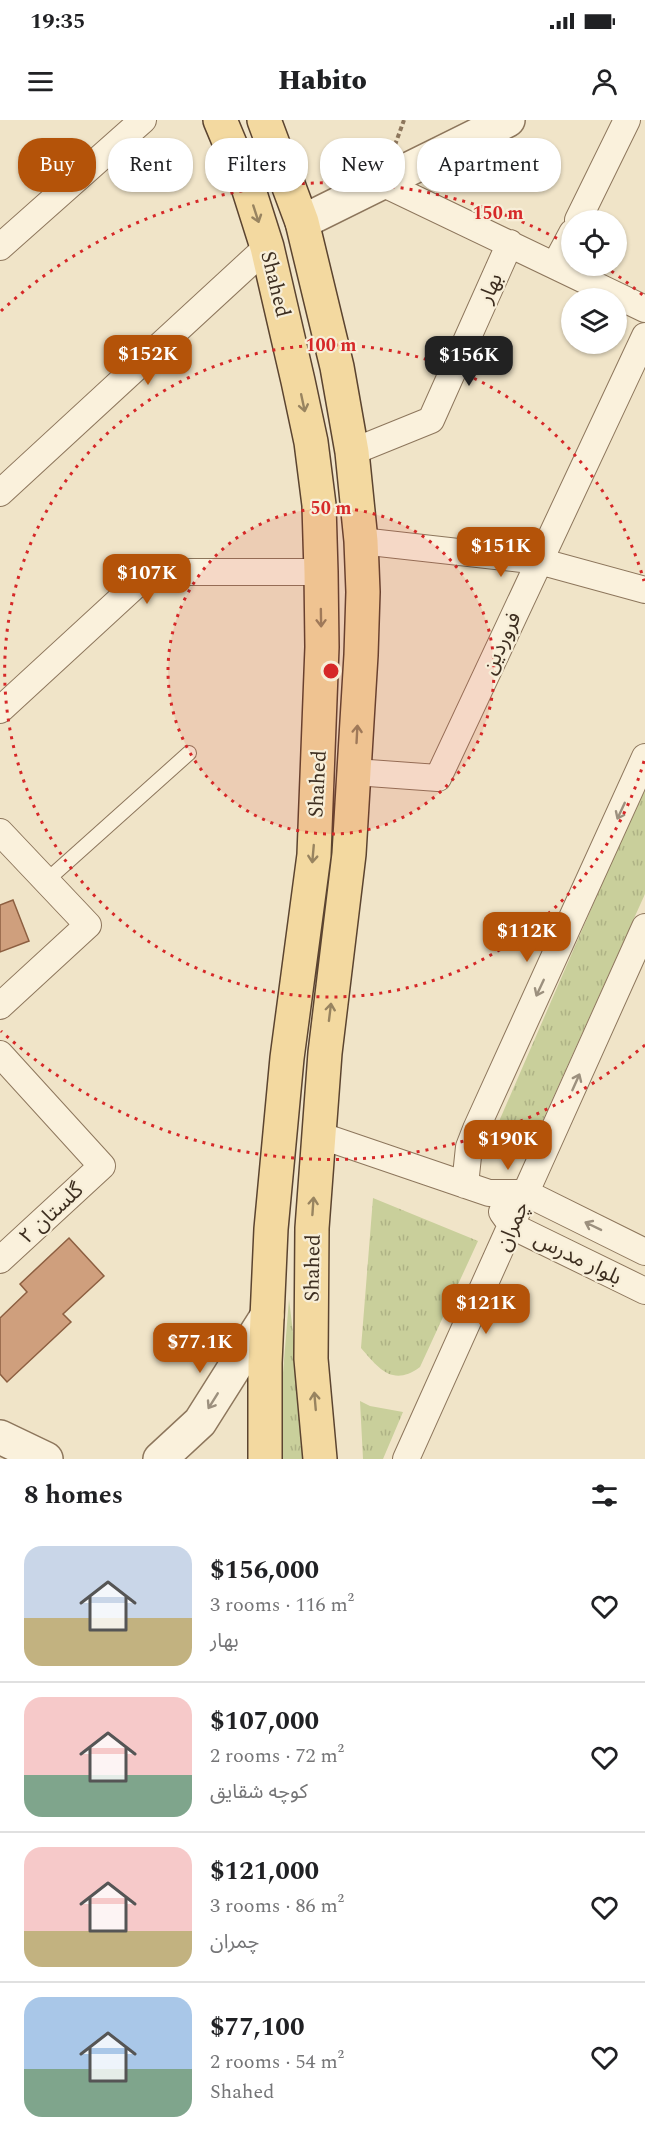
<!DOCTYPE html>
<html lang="en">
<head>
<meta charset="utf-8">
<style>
  body { margin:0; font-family:Spectral,"Noto Sans Arabic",serif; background:#f6f6f6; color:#202124; height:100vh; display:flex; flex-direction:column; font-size:22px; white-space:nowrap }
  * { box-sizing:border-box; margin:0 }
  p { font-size:20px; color:#757577 }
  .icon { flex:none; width:33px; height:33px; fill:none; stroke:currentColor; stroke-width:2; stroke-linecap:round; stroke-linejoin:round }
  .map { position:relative; height:1339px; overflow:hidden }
  .sheet { display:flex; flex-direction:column; background:#fff; flex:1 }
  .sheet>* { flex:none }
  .banner { position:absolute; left:18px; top:18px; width:609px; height:54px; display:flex; gap:12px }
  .buttons { position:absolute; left:561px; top:90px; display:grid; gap:12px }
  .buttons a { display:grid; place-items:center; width:66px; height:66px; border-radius:50%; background:#fff; box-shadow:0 2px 4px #0004; font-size:30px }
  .price { position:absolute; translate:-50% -51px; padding:0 14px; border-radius:12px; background:#b45309; color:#fff; font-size:20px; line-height:39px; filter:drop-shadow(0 2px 3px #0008) }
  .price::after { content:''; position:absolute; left:50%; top:36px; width:18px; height:14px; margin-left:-9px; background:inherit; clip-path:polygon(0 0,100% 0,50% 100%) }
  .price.selected { background:#222; color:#fff }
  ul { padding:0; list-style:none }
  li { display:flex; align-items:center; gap:18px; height:150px; padding:0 24px }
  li+li { border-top:2px solid #e0e0e0 }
  li span { display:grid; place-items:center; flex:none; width:168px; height:120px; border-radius:18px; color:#555 }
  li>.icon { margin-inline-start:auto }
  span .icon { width:72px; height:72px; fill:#fffc; stroke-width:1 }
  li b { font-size:26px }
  h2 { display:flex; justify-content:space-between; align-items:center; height:72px; padding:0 24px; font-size:26px }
  .tag { padding:0 21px; border-radius:24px; background:#fff; box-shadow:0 2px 4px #0004; font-size:21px; line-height:54px }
  .tag.selected { background:#b45309; color:#fff }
  .status { display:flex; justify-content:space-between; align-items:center; height:42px; padding:0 30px; background:#fff; direction:ltr }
  .status svg { height:16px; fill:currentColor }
  header { display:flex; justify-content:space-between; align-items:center; height:78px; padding:0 24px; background:#fff; font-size:27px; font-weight:800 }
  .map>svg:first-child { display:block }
  .grass { fill:url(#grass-tufts) }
  .building { fill:#cf9f7d; stroke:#8d5f41; stroke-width:1.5 }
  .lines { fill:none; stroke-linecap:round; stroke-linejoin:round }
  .service-casing { stroke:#8d765c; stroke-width:16 }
  .minor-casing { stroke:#8d765c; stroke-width:28 }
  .tertiary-casing { stroke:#8d765c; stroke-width:36 }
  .primary-casing { stroke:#5b4430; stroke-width:36 }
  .path { stroke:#8d765c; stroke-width:4; stroke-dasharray:4.5 3; stroke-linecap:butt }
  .service { stroke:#faf1dc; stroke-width:14 }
  .minor { stroke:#faf1dc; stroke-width:26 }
  .tertiary { stroke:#faf1dc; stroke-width:33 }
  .primary { stroke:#f3d9a0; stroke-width:33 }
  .oneway { stroke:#988460 }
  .oneway2 { stroke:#9c907e }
  .ring { fill:none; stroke:#d62828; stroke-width:3; stroke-dasharray:3 6 }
  .labels { text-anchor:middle; stroke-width:4.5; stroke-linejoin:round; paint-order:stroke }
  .street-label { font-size:21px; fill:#3d2e20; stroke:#f7eed8 }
  .centre { fill:#d62828; stroke:#f7eed8; stroke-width:3 }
  .ring-label { font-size:18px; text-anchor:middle; font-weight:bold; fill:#d62828; stroke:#f7eed8; stroke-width:4.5; stroke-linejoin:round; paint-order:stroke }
</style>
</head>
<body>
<div class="status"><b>19:35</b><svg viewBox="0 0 49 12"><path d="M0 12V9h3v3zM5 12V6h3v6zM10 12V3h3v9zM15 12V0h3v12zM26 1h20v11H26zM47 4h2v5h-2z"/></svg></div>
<header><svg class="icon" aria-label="menu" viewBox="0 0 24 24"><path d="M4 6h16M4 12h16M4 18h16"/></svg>Habito<svg class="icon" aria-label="person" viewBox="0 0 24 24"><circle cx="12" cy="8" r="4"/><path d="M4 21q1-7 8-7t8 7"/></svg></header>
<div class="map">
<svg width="645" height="1339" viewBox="0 0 645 1339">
  <defs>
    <pattern id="grass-tufts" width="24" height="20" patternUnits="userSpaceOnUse" patternTransform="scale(1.5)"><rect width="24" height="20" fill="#c9cf9b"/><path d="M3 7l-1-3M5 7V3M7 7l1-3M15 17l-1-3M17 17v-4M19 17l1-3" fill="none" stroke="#aeb285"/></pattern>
  </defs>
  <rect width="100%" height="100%" fill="#f0e4c8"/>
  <path class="grass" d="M645,665V774L533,1022C518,1042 506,1039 494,1019L497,1006Z
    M373,1078L478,1121L420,1247C393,1267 379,1249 361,1228Z
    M289,1179L308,1339H276Z
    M360,1281L370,1286L403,1292L383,1339H363Z"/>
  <path class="building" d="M13,780L29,821L0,832V785Z
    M69,1118L104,1156L63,1194L71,1202L7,1262L0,1254V1198L27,1172L20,1164Z"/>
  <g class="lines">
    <defs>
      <path id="service" d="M46,761L189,633"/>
      <path id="minor" d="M382,63L645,189
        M578,100L627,0
        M0,127L143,0
        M555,145L572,113
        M352,332L431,300L510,123
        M0,373L267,127
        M361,421L539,441L645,470
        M0,590L150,452H321
        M355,652L438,658L645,216
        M0,712L88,805L0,886
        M0,934L102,1046L0,1140
        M319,1015L489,1073H526L645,1132
        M465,1065L469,1027L476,1009L645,637
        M502,1092L512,1106L645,1171
        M406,1339L645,807"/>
      <path id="tertiary" d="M302,102L508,0
        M0,1317L46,1339
        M160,1339L200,1302L267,1196"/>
      <path id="primary" d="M220,0L248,67L267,127L298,261L311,322L319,385L321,452L322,527L314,735L287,938L271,1109L265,1243V1339
        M264,0L302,102L337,247L352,332L361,421L363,472L361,535L349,734L325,933L312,1108L311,1239L320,1339"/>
    </defs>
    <use href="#service" class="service-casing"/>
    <use href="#minor" class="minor-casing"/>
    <use href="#tertiary" class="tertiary-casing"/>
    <use href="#primary" class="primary-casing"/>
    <path class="path" d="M395,25L404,0"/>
    <use href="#service" class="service"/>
    <use href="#minor" class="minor"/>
    <use href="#tertiary" class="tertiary"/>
    <use href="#primary" class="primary"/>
  </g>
  <defs><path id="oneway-shaft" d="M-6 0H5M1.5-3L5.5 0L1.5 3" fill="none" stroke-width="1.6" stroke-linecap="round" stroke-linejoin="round" transform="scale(1.5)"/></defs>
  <g class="oneway">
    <use href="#oneway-shaft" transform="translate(256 94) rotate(72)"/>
    <use href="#oneway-shaft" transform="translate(303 283) rotate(78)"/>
    <use href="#oneway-shaft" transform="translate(321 498) rotate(89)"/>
    <use href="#oneway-shaft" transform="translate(357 614) rotate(-87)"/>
    <use href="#oneway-shaft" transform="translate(313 734) rotate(95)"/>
    <use href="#oneway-shaft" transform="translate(330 892) rotate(-83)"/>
    <use href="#oneway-shaft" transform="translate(313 1086) rotate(-86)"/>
    <use href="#oneway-shaft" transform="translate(315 1281) rotate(-95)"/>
  </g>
  <g class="oneway2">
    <use href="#oneway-shaft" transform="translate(621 691) rotate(115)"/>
    <use href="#oneway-shaft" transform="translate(540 868) rotate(115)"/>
    <use href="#oneway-shaft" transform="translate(576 962) rotate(-66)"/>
    <use href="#oneway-shaft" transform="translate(593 1106) rotate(-154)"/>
    <use href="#oneway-shaft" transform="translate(213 1281) rotate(122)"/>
  </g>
  <circle cx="331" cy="551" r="163" fill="#d62828" fill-opacity=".12"/>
  <g class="ring">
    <circle cx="331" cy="551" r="163"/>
    <path d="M644 641A326 326 0 1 1 644 461"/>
    <path d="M645 925A488 488 0 0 1 1 911M1 191A488 488 0 0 1 571 126M604 146A488 488 0 0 1 645 177"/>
  </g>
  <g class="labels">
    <g class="street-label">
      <text transform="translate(276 164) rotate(76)" y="7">Shahed</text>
      <text transform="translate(490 168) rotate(-66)" y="7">بهار</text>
      <text transform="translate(501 523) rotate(-65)" y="7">فروردین</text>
      <text transform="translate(317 664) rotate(-87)" y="7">Shahed</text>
      <text transform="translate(51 1093) rotate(-43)" y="7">گلستان ۲</text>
      <text transform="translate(512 1106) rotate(-66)" y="7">چمران</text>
      <text transform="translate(578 1138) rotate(26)" y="7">بلوار مدرس</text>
      <text transform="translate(312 1148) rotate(-89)" y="7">Shahed</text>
    </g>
  </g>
  <circle cx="331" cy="551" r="9" class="centre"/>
  <g class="ring-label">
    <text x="498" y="99">150 m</text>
    <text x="331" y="231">100 m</text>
    <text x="331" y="394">50 m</text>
  </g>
</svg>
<div class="buttons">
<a><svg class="icon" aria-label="locate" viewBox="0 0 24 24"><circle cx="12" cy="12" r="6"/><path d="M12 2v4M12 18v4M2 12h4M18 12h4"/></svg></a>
<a><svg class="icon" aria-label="layers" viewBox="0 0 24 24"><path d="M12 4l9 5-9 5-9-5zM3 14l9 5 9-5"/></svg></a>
</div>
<b class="price" style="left:148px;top:266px">$152K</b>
<b class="price selected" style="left:469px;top:267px">$156K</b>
<b class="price" style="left:501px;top:458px">$151K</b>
<b class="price" style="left:147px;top:485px">$107K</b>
<b class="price" style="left:527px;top:843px">$112K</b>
<b class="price" style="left:508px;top:1051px">$190K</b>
<b class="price" style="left:486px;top:1215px">$121K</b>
<b class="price" style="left:200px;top:1254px">$77.1K</b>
<div class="banner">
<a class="tag selected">Buy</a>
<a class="tag">Rent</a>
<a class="tag">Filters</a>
<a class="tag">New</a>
<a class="tag">Apartment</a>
</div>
</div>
<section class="sheet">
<h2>8 homes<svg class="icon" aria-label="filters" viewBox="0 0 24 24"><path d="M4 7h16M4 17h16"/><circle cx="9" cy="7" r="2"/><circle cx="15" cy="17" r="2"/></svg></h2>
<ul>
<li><span style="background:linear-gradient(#c9d6e8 60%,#c2b280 0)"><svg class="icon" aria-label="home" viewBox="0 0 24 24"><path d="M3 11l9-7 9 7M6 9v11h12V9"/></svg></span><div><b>$156,000</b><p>3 rooms · 116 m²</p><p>بهار</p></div><svg class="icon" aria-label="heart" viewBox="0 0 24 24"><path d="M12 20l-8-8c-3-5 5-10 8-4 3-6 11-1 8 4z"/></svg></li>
<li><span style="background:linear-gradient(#f6c9c9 65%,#7fa58c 0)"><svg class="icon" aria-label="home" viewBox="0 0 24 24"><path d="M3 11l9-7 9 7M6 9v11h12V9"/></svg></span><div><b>$107,000</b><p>2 rooms · 72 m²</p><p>کوچه شقایق</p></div><svg class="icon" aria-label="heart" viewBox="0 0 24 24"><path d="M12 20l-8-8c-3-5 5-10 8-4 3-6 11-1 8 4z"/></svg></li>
<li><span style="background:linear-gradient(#f6c9c9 70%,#c2b280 0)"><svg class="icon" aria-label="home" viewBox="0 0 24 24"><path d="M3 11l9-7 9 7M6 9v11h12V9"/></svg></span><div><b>$121,000</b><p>3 rooms · 86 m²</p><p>چمران</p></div><svg class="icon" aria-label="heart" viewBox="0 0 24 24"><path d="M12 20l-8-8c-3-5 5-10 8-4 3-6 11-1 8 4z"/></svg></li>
<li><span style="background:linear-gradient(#a9c7e8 60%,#7fa58c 0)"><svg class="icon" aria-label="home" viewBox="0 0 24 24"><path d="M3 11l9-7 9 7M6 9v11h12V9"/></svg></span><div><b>$77,100</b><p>2 rooms · 54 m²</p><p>Shahed</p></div><svg class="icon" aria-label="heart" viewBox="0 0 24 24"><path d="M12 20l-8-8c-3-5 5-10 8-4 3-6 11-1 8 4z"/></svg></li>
</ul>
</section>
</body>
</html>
